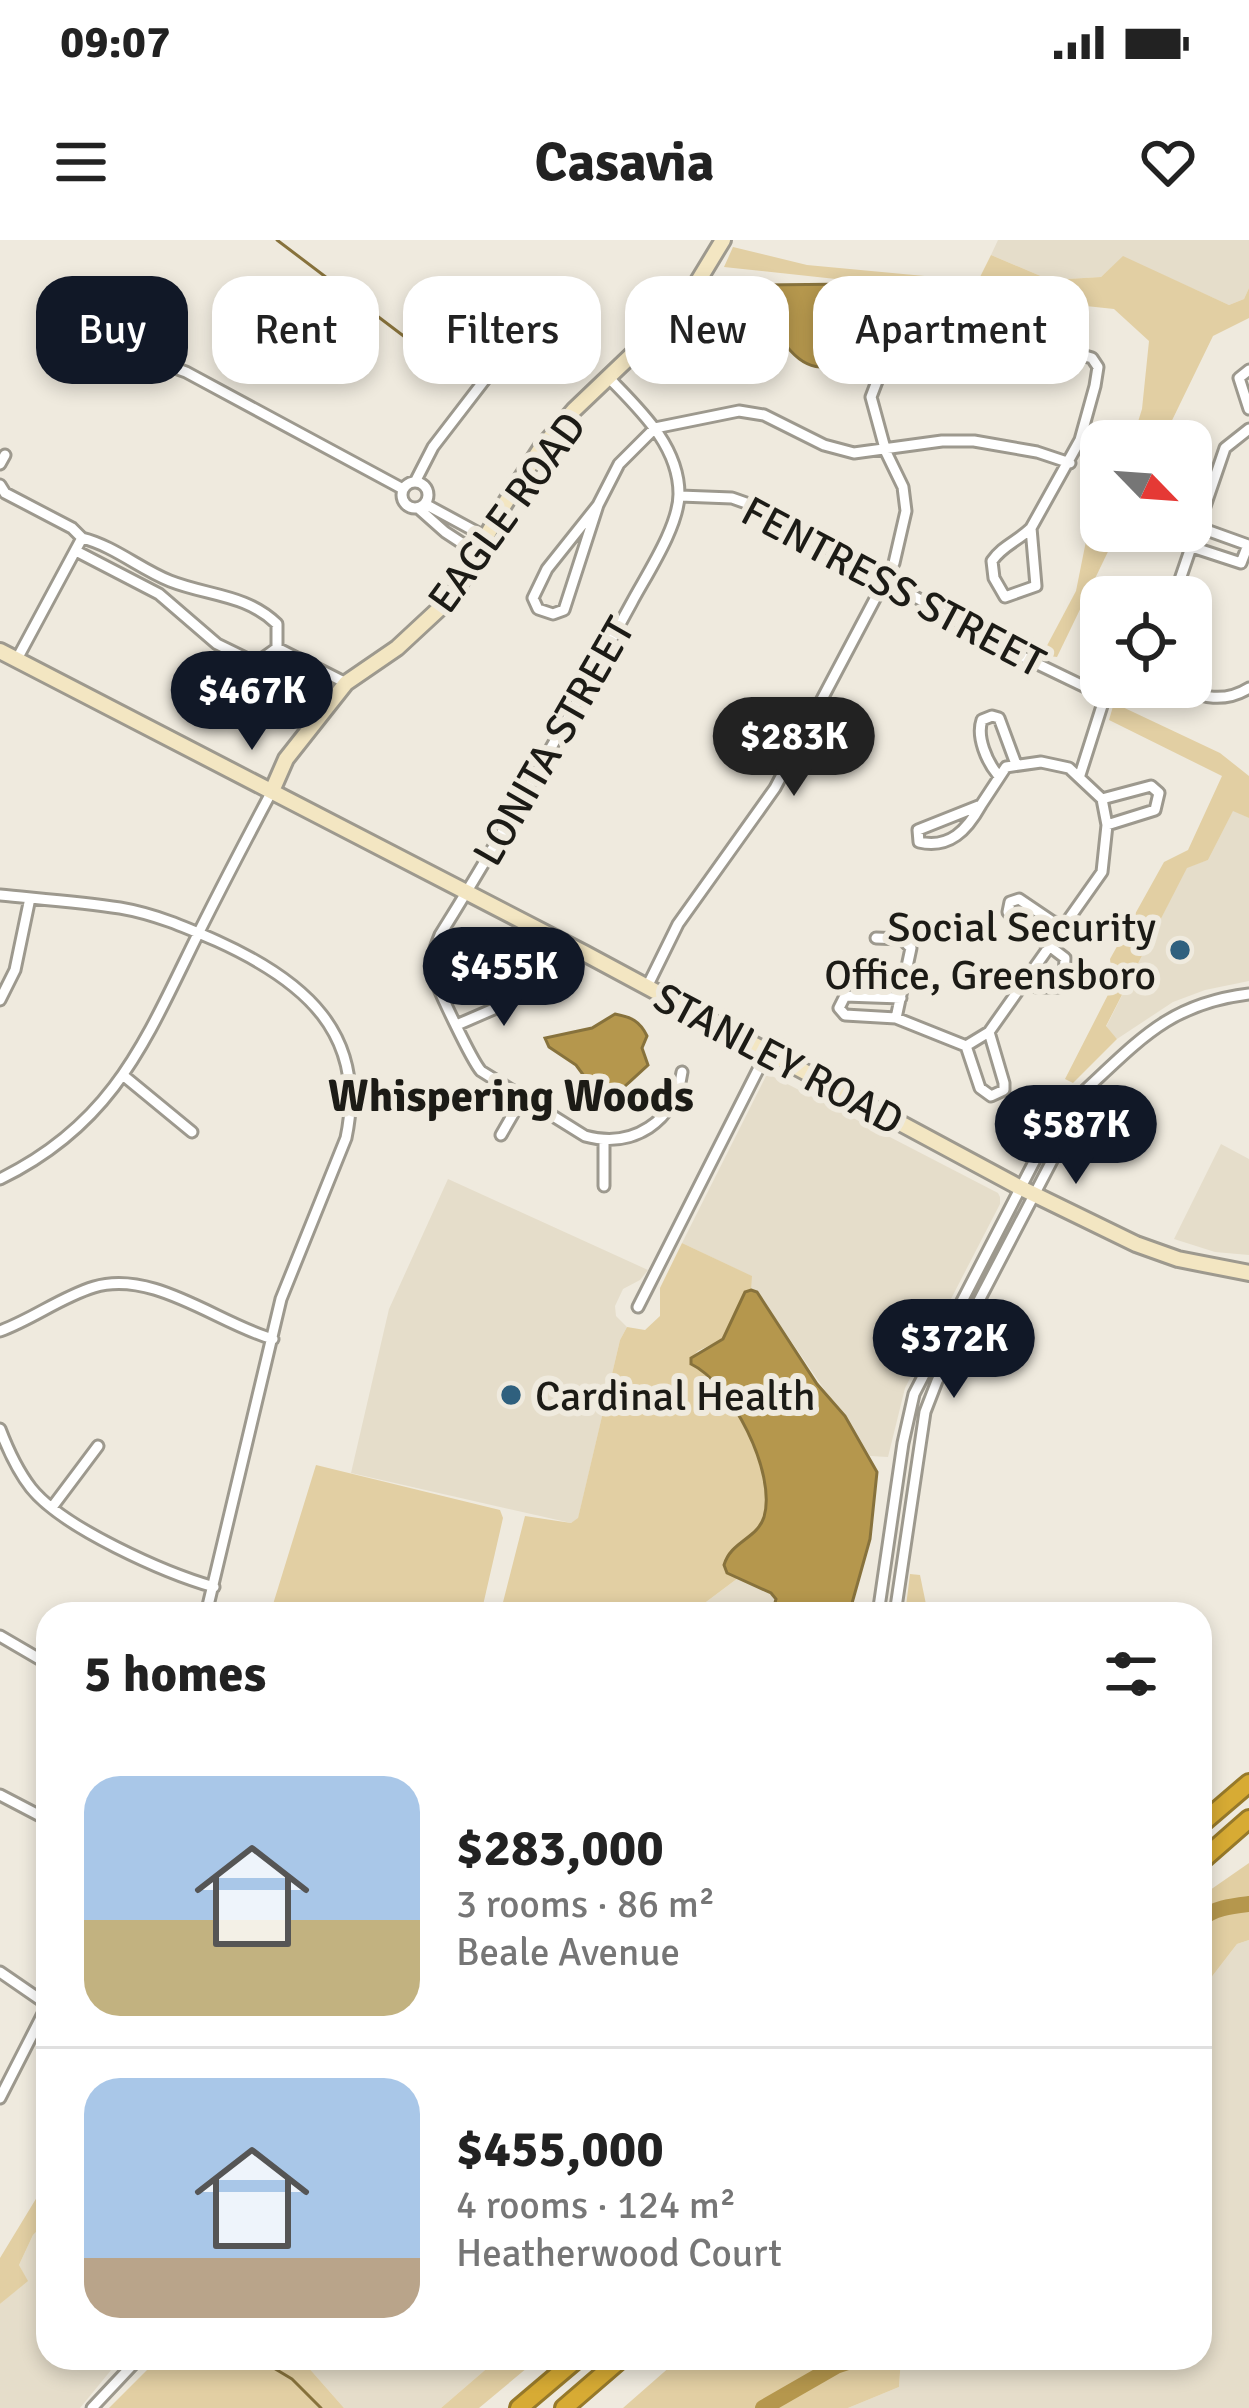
<!DOCTYPE html>
<html lang="en">
<head>
<meta charset="utf-8">
<style>
  body { margin:0; font-family:Signika,sans-serif; background:#f2f2f2; color:#222; height:100vh; display:flex; flex-direction:column; font-size:45px; white-space:nowrap }
  * { box-sizing:border-box; margin:0 }
  p { font-size:39px; color:#767676 }
  .icon { flex:none; width:66px; height:66px; fill:none; stroke:currentColor; stroke-width:2; stroke-linecap:round; stroke-linejoin:round }
  .map { position:relative; flex:1; overflow:hidden }
  .panel { position:absolute; left:36px; top:1362px; width:1176px; height:768px; display:flex; flex-direction:column; background:#fff; border-radius:36px; box-shadow:0 6px 18px #0003 }
  .panel>* { flex:none }
  .banner { position:absolute; left:36px; top:36px; width:1179px; height:108px; display:flex; gap:24px }
  .needle { width:78px; rotate:115deg }
  .buttons { position:absolute; left:1080px; top:180px; display:grid; gap:24px }
  .buttons a { display:grid; place-items:center; width:132px; height:132px; border-radius:24px; background:#fff; box-shadow:0 6px 18px #0003; font-size:60px }
  .price { position:absolute; translate:-50% -102px; padding:0 27px; border-radius:42px; background:#111827; color:#fff; font-size:39px; line-height:78px; filter:drop-shadow(0 3px 6px #0008) }
  .price::after { content:''; position:absolute; left:50%; top:72px; width:36px; height:27px; margin-left:-18px; background:inherit; clip-path:polygon(0 0,100% 0,50% 100%) }
  .price.on { background:#222; color:#fff }
  ul { padding:0; list-style:none }
  li { display:flex; align-items:center; gap:36px; height:300px; padding:0 48px }
  li+li { border-top:3px solid #e0e0e0 }
  li span { display:grid; place-items:center; flex:none; width:336px; height:240px; border-radius:36px; color:#555 }
  li>.icon { margin-inline-start:auto }
  span .icon { width:144px; height:144px; fill:#fffc; stroke-width:1 }
  li b { font-size:51px }
  h2 { display:flex; justify-content:space-between; align-items:center; height:144px; padding:0 48px; font-size:51px }
  .tag { padding:0 42px; border-radius:36px; background:#fff; box-shadow:0 6px 18px #0003; font-size:42px; line-height:108px }
  .tag.on { background:#111827; color:#fff }
  .status { display:flex; justify-content:space-between; align-items:center; height:84px; padding:0 60px; background:#fff; direction:ltr }
  .status svg { height:33px; fill:currentColor }
  header { display:flex; justify-content:space-between; align-items:center; height:156px; padding:0 48px; background:#fff; font-size:54px; font-weight:800 }
  .map>svg:first-child { display:block }
  .built { fill:#e5ddca }
  .green { fill:#e2cfa3 }
  .water { fill:#b5974d; stroke:#87723c; stroke-width:3 }
  .lines { fill:none; stroke-linecap:round; stroke-linejoin:round }
  .stream { stroke:#87723c; stroke-width:3 }
  .river { stroke:#b5974d; stroke-width:16 }
  .street-casing { stroke:#9d998e; stroke-width:15 }
  .secondary-casing { stroke:#9d998e; stroke-width:20 }
  .highway-casing { stroke:#96792a; stroke-width:22 }
  .street { stroke:#fff; stroke-width:9 }
  .secondary { stroke:#f3e6c2; stroke-width:14 }
  .highway { stroke:#d7ab34; stroke-width:16 }
  .poi-dot { fill:#2f607e; stroke:#efeade; stroke-width:4.5 }
  .labels { text-anchor:middle; stroke-width:12; stroke-linejoin:round; paint-order:stroke }
  .street-label { font-size:42px; fill:#1c1b16; stroke:#efeade }
  .poi-label { font-size:42px; fill:#1c1b16; stroke:#efeade; text-anchor:end }
  .neighbourhood-label { font-size:45px; font-weight:bold; fill:#1c1b16; stroke:#efeade }
</style>
</head>
<body>
<div class="status"><b>09:07</b><svg viewBox="0 0 49 12"><path d="M0 12V9h3v3zM5 12V6h3v6zM10 12V3h3v9zM15 12V0h3v12zM26 1h20v11H26zM47 4h2v5h-2z"/></svg></div>
<header><svg class="icon" aria-label="menu" viewBox="0 0 24 24"><path d="M4 6h16M4 12h16M4 18h16"/></svg>Casavia<svg class="icon" aria-label="heart" viewBox="0 0 24 24"><path d="M12 20l-8-8c-3-5 5-10 8-4 3-6 11-1 8 4z"/></svg></header>
<div class="map">
<svg width="1249" height="2168" viewBox="0 0 1249 2168">
  <rect width="100%" height="100%" fill="#efeade"/>
  <path class="built" d="M998,0H1249V48L1244,59L1229,65L1123,17L1101,37L1050,40L991,15Z
    M1233,570L1249,578V741L1205,750L1173,762L1117,799L1106,787L1187,627L1208,620Z
    M770,835L998,953L1000,957V964L905,1148L888,1217L870,1216L778,1082L757,1052L751,1050V1036L682,1003L766,836Z
    M1221,904L1249,919V1015L1215,1012L1174,999Z
    M448,939L648,1030L640,1040L623,1049L615,1066L616,1076L627,1087L620,1100L578,1279L571,1283L351,1233L389,1069Z
    M738,1338L771,1353L776,1359L772,1374H690Z
    M1249,1700V2168H848L899,2147L901,2118H1200V1752L1237,1704Z
    M48,1980V2118H121L80,2168H0V2064L27,2041L19,2025L33,1995Z
    M300,2118H499L441,2168H344Z"/>
  <path class="green" d="M733,7L807,25L978,41L991,15L1050,40L1101,37L1123,16L1229,65L1244,59L1249,48V78L1213,96L1162,201H1132L1142,169L1149,101L1114,69L724,27Z
    M1101,270V291H1118L1057,417L1042,415L1076,351L1087,296Z
    M1114,463L1220,513L1249,536V578L1233,571L1208,620L1187,628L1106,786L1117,799L1073,843L1065,839L1113,745L1110,719L1164,622L1188,610L1222,536L1109,480Z
    M682,1003L752,1036L751,1050L745,1052L723,1099L698,1111L691,1118V1124C729,1142 793,1255 756,1292C752,1297 745,1298 739,1302L727,1333L738,1338L690,1374H500L525,1276L571,1283L578,1278L620,1100L627,1087L645,1090L660,1076V1048Z
    M316,1225L500,1270L503,1278L481,1374H270Z
    M910,1334L920,1335L928,1374H905Z
    M1249,1623V1700L1237,1704L1200,1752V1657Z
    M48,1939V1980L33,1995L19,2025L28,2041L0,2064V2018Z
    M159,2118H300L344,2168H109Z
    M499,2118H539L479,2168H441Z
    M680,2118H901L899,2147L848,2168H623Z"/>
  <path class="water" d="M852,44L876,54L820,127C786,125 770,75 755,50L758,45Z
    M615,774C631,777 640,781 647,796L642,808L648,825L624,847L596,852L576,825L549,807L545,798L592,788Z
    M751,1050L757,1052L817,1144L845,1176L877,1232L870,1299L849,1374H772L776,1359L771,1353L727,1333L724,1325C731,1301 757,1299 764,1277C777,1233 731,1143 691,1124V1118L723,1099L745,1052Z"/>
  <g class="lines">
    <path class="stream" d="M277,0L426,113
      M910,1372L911,1374
      M257,2118L292,2139L321,2168"/>
    <path class="river" d="M1200,1680C1213,1668 1232,1666 1249,1664
      M763,2168L836,2126L860,2118"/>
    <defs>
      <path id="street" d="M121,109L186,132L403,249
        M1249,130L1239,138L1249,169
        M610,139C640,170 679,206 679,254C679,286 647,334 632,362C571,474 508,586 440,695C435,708 430,719 433,733C436,746 472,821 481,831L585,896C633,909 675,882 682,832
        M0,224L5,215
        M402 255a13 13 0 1 1 26 0a13 13 0 1 1-26 0Z
        M415,242L433,207L556,47
        M0,245L5,253L72,288L82,298L17,419
        M680,256L732,258L749,264L1019,415L1104,456
        M425,264L486,297
        M598,265L564,370L553,374L538,369L533,358L547,329L598,265L619,224L655,188L739,171L764,175L824,205L854,213L942,201H974L1037,212L1070,223
        M418,268L445,292L477,313
        M1174,291L1176,297L1192,307L1241,323L1248,305L1198,287
        M78,312L159,354L217,404L256,423L277,408V384C246,354 208,356 170,341C140,329 114,306 82,298
        M1174,357L1225,208L1249,189
        M277,408L346,443
        M1177,447C1202,458 1225,463 1249,448
        M998,535C987,522 976,497 982,480L992,476L999,478L1016,524
        M1080,535L1108,447
        M1102,559L1151,546L1159,553L1155,570L1107,585
        M981,565C967,590 950,609 919,602L918,590Z
        M0,655C40,659 81,662 120,668C155,674 185,687 217,701C303,740 368,793 346,898L281,1059L206,1374
        M876,698L902,699L911,708L896,778
        M1027,740L1037,747H1058L1064,740L1065,718L1014,679L1008,672L1010,662L1019,659L1053,682L1065,684
        M647,747L678,684L775,548L894,323L906,271L903,247L886,212L871,157L879,136L916,98L932,93L1030,100L1092,118L1098,127L1095,146L1080,200L1031,288L1036,346L1005,357L994,338L992,321C1002,306 1018,301 1031,288
        M901,758L845,756L839,768L845,775L896,778L966,806L989,792L1102,632L1107,585L1102,559L1069,528L1041,522L1006,527L981,565
        M0,760L15,730L30,658
        M459,784L510,762L524,751
        M966,806L980,848L991,856L1004,850V843L989,792
        M124,836L192,892
        M501,895L524,855
        M604,901V946
        M0,939C115,883 146,799 199,692C223,644 247,598 272,551
        M638,1067L767,812
        M0,1091C33,1079 61,1057 94,1047C153,1029 219,1084 273,1099
        M0,1189C8,1210 17,1230 31,1248C63,1288 165,1333 214,1347
        M53,1266L98,1206
        M878,1374L903,1203L914,1154L1051,889C1064,869 1078,857 1095,841C1146,793 1176,763 1249,754
        M895,1374L925,1172L937,1141L1092,844
        M0,1396L48,1424
        M0,1555L48,1580
        M0,1732L48,1765
        M0,1858L48,1764
        M92,2168L139,2118"/>
      <path id="secondary" d="M0,411L584,713L1019,947L1136,1004L1178,1019L1249,1033
        M272,551L286,519L346,443L397,408L453,356L504,265L541,208L574,170L683,66L723,0"/>
      <path id="highway" d="M1200,1585L1249,1543
        M1200,1622L1249,1579
        M519,2168L578,2118
        M564,2168L622,2118"/>
    </defs>
    <use href="#street" class="street-casing"/>
    <use href="#secondary" class="secondary-casing"/>
    <use href="#highway" class="highway-casing"/>
    <use href="#street" class="street"/>
    <use href="#secondary" class="secondary"/>
    <use href="#highway" class="highway"/>
  </g>
  <g class="poi-dot">
    <circle cx="1180" cy="710" r="12"/>
    <circle cx="511" cy="1155" r="12"/>
  </g>
  <g class="labels">
    <g class="street-label">
      <text transform="translate(506 272) rotate(-54)" y="15">EAGLE ROAD</text>
      <text transform="translate(894 346) rotate(28)" y="15">FENTRESS STREET</text>
      <text transform="translate(553 501) rotate(-60)" y="15">LONITA STREET</text>
      <text transform="translate(779 818) rotate(28)" y="15">STANLEY ROAD</text>
    </g>
    <g class="poi-label">
      <text x="1156" y="701">Social Security<tspan x="1156" dy="48">Office, Greensboro</tspan></text>
      <text x="535" y="1170" text-anchor="start">Cardinal Health</text>
    </g>
    <g class="neighbourhood-label">
      <text x="511" y="871">Whispering Woods</text>
    </g>
  </g>
</svg>
<div class="buttons">
<a><svg class="needle" viewBox="-14 -14 28 28"><path d="M0-13l5 13h-10z" fill="#e53935"/><path d="M0 13l5-13h-10z" fill="#767676"/></svg></a>
<a><svg class="icon" aria-label="locate" viewBox="0 0 24 24"><circle cx="12" cy="12" r="6"/><path d="M12 2v4M12 18v4M2 12h4M18 12h4"/></svg></a>
</div>
<b class="price" style="left:252px;top:513px">$467K</b>
<b class="price on" style="left:794px;top:559px">$283K</b>
<b class="price" style="left:504px;top:789px">$455K</b>
<b class="price" style="left:1076px;top:947px">$587K</b>
<b class="price" style="left:954px;top:1161px">$372K</b>
<div class="banner">
<a class="tag on">Buy</a>
<a class="tag">Rent</a>
<a class="tag">Filters</a>
<a class="tag">New</a>
<a class="tag">Apartment</a>
</div>
<section class="panel">
<h2>5 homes<svg class="icon" aria-label="filters" viewBox="0 0 24 24"><path d="M4 7h16M4 17h16"/><circle cx="9" cy="7" r="2"/><circle cx="15" cy="17" r="2"/></svg></h2>
<ul>
<li><span style="background:linear-gradient(#a9c7e8 60%,#c2b280 0)"><svg class="icon" aria-label="home" viewBox="0 0 24 24"><path d="M3 11l9-7 9 7M6 9v11h12V9"/></svg></span><div><b>$283,000</b><p>3 rooms · 86 m²</p><p>Beale Avenue</p></div></li>
<li><span style="background:linear-gradient(#a9c7e8 75%,#b9a48a 0)"><svg class="icon" aria-label="home" viewBox="0 0 24 24"><path d="M3 11l9-7 9 7M6 9v11h12V9"/></svg></span><div><b>$455,000</b><p>4 rooms · 124 m²</p><p>Heatherwood Court</p></div></li>
</ul>
</section>
</div>
</body>
</html>
